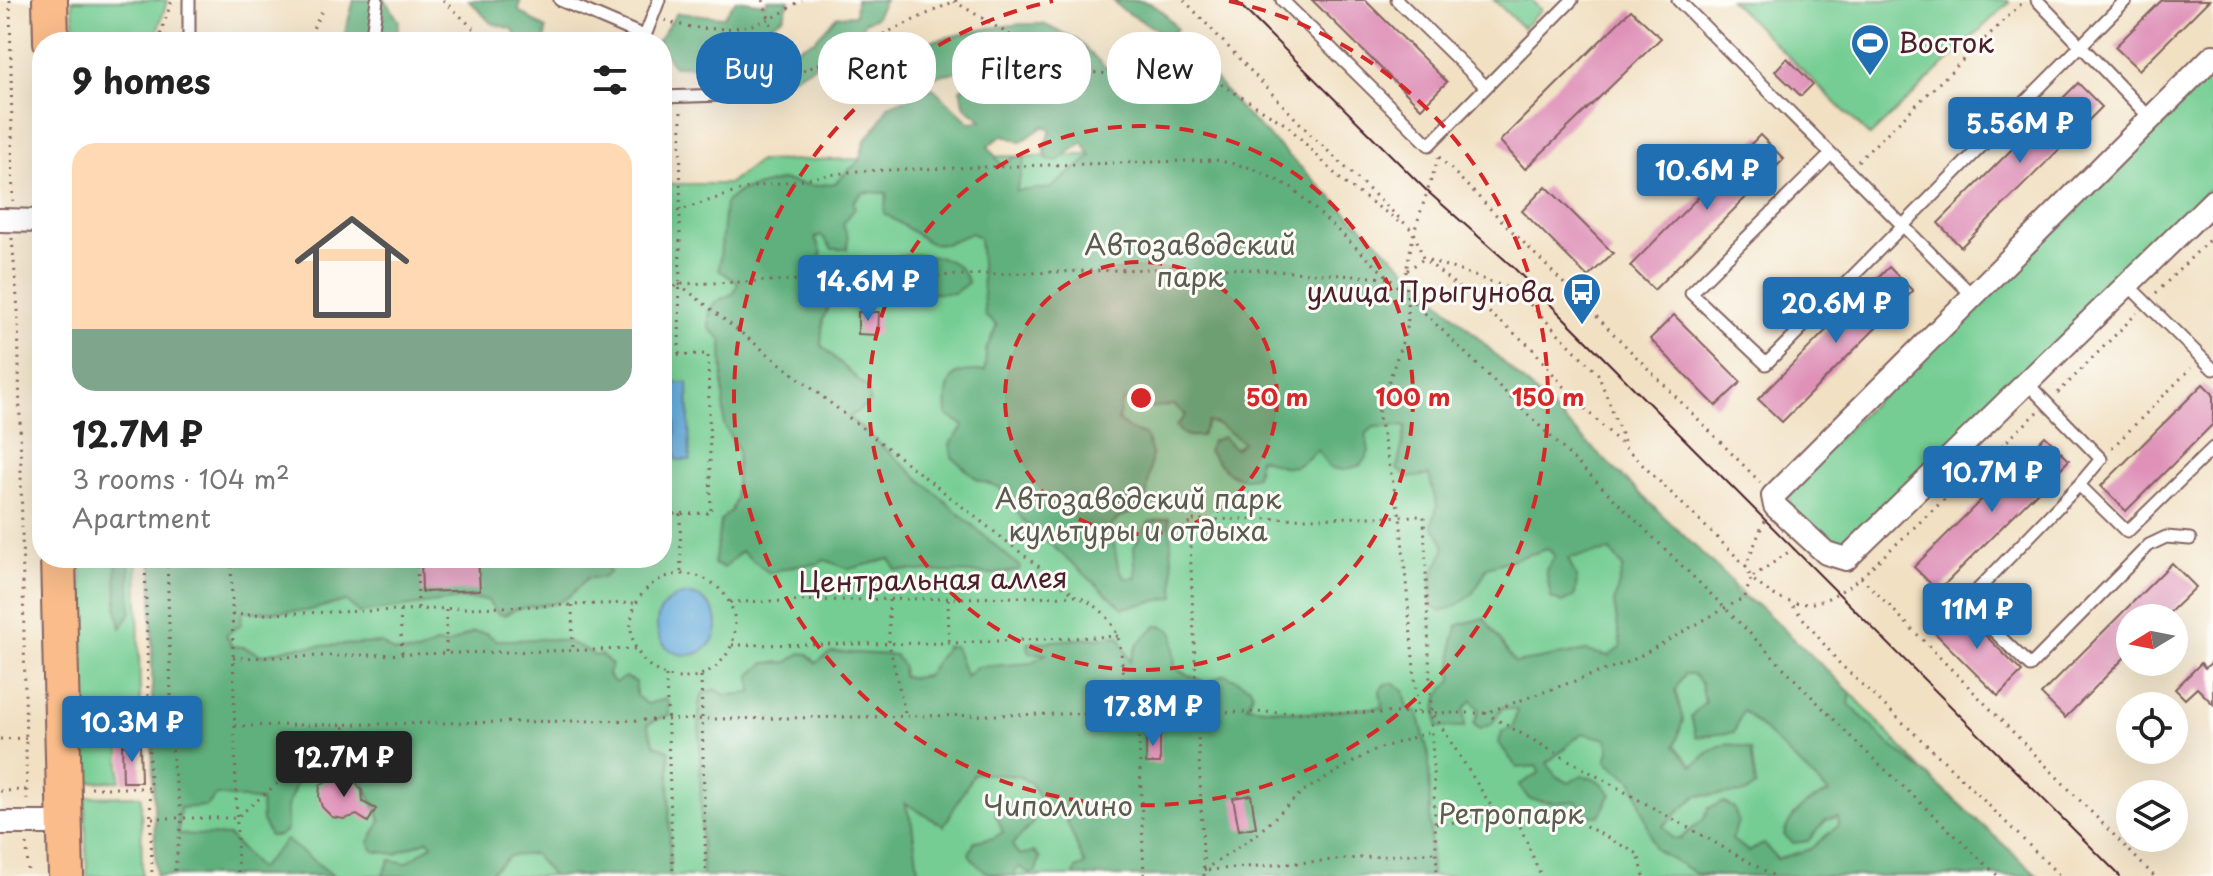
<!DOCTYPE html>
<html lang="en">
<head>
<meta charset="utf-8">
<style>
  body { margin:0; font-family:"Playpen Sans",sans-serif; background:#f2f2f2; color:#222; height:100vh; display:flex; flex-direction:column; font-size:30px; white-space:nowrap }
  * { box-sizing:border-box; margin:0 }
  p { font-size:26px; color:#767676 }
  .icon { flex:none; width:44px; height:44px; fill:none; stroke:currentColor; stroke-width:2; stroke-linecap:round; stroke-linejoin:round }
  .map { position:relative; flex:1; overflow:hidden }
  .sheet { position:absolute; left:32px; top:32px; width:640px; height:536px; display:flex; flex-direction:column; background:#fff; border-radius:32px; box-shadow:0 8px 32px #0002 }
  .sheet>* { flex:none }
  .guide { position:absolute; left:696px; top:32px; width:760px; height:72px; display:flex; gap:16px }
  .needle { width:52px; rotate:260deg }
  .controls { position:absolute; left:2116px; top:604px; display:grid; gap:16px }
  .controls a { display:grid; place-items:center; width:72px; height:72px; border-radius:50%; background:#fff; box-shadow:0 8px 32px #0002; font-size:40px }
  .price { position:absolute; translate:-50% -68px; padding:0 18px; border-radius:8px; background:#1f6fb2; color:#fff; font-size:26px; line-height:52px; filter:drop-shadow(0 2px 4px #0008) }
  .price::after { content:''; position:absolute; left:50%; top:48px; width:24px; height:18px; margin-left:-12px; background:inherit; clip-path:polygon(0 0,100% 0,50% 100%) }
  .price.active { background:#222; color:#fff }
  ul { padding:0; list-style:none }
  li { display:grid; align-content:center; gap:16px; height:424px; padding:0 40px }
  li span { display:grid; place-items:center; height:248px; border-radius:24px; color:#555 }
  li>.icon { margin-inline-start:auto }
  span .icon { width:144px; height:144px; fill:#fffc; stroke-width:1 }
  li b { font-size:34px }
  h2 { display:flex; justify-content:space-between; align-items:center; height:96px; padding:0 40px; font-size:34px }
  .chip { padding:0 28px; border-radius:32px; background:#fff; box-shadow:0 8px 32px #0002; font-size:28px; line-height:72px }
  .chip.active { background:#1f6fb2; color:#fff }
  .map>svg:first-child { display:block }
  .green { fill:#75cd93; stroke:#60765f; stroke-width:2 }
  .forest { fill:#60b07d; stroke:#556854; stroke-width:2; fill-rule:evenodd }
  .water { fill:#63aada; stroke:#566482; stroke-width:2 }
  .building { fill:#df91b8 }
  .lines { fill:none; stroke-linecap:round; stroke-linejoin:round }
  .service-casing { stroke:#846360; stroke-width:15 }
  .minor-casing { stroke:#846360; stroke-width:26 }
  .primary-casing { stroke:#846360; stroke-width:38 }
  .path { stroke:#846360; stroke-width:3; stroke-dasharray:2 6; stroke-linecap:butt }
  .service { stroke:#fff; stroke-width:11 }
  .minor { stroke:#fff; stroke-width:22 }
  .primary { stroke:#f9bc8a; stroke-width:34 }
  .tram { stroke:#4a1f2b; stroke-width:2 }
  .ring { fill:none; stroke:#d62828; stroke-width:4; stroke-dasharray:14 10 }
  .labels { text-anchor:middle; stroke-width:6; stroke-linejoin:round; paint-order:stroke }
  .poi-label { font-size:28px; fill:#4a1f2b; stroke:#fdfcf7; text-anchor:start }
  .park-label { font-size:28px; fill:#595c4f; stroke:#fdfcf7 }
  .street-label { font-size:28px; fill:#4a1f2b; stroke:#fdfcf7 }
  .centre { fill:#d62828; stroke:#fdfcf7; stroke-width:4 }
  .ring-label { font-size:24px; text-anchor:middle; font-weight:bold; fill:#d62828; stroke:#fdfcf7; stroke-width:6; stroke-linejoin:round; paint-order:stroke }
</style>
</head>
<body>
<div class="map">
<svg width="2213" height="876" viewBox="0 0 2213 876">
  <rect width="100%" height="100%" fill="#fdfcf7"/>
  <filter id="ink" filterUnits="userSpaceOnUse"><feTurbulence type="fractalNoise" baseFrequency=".0125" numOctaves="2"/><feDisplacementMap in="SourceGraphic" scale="16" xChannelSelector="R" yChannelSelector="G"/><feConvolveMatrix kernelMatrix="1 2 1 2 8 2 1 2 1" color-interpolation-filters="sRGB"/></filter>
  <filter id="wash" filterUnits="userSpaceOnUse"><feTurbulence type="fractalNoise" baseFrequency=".006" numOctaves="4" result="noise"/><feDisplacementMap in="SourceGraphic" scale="32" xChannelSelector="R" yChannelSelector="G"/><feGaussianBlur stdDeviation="1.8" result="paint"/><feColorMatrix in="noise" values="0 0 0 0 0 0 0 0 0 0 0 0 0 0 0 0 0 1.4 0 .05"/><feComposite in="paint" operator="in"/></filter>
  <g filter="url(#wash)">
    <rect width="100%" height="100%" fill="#f1e0c2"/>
    <path class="green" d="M72,0H166L167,1L154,42H76Z
      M1494,0H1531L1541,10L1523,28Z
      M1730,0H2008L2009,2L1870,136Z
      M2213,64V185L1851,547L1830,548L1789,508L1790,486Z
      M1239,108L1745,597L1760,607L1851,693L1925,773L2038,876H162L156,558H662V184H728L759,161L1191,153Z
      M81,558H137L141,743H120V781L84,782Z
      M141,796L142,876H87L85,797Z"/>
    <path class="forest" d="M354,0H385L399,21L396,42H338L344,36Z
      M469,0H520L519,11L546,29L545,42H518L513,29L491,23Z
      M736,0L765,4L768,0H789L784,16L766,28L764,52L727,67L674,66L662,51V42H657L677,13L724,17Z
      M856,0H885L875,18L864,22L859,41L779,85L757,81L763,62L815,40L837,16L855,15Z
      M1113,0C1150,0 1155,0 1177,29L1168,36L1121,9Z
      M1021,24H1043L1076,39L1104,66L1136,84L1162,86L1181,75L1205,67L1239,108L1731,581L1734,594L1760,607L1851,693L1849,704L1888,743L1925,773L2038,876H1718L1695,873L1655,849L1633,781L1606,761L1610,748L1607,739L1582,733L1547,763L1556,776L1569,783L1582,775L1601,782L1611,794L1599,816H1586L1576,801L1555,803L1529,799L1519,785L1539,773L1537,766L1517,768L1499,743L1502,732L1513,727L1517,710L1502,708L1492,724L1479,729L1474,724L1479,710L1472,700L1464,709L1465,727H1437C1436,703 1434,697 1452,681L1453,640L1458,625L1484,618L1515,663L1586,651L1609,656L1621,647L1614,603L1623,567L1610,551L1568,558L1577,579L1575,596L1562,603L1551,598L1546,570L1555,556L1548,549L1487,567C1475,595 1469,601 1441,612L1431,606C1432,597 1431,588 1432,579C1437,554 1457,554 1432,526L1437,506L1429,475L1409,478L1397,469L1406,426L1374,427L1366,434L1369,452L1361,465L1344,470L1330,468L1317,450C1293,474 1288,468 1259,458L1256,476C1232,484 1222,467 1208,451L1212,441L1223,437L1235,449L1243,442L1219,425L1208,422L1201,436C1188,437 1183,437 1176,426L1186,415L1174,405L1147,408L1126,399L1121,404L1118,420L1130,430L1145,435L1152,453L1145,509L1119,517L1111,527L1118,567L1125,578H1136L1134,547L1149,522L1169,518L1175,597L1123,608L1023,520L999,487L978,480L952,457L950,444L964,426L947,415C946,404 945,378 959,373C966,370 978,371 985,371L986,350L997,325L985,316L979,237L971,233L945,244L930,243L884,213L887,193L863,192L853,202L855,208L843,224L848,238L847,249H832L822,236L815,238L822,253L808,279L812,296L817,299C842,279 880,256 912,255C920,254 929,257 937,257C952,259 964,269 968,283L954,293L844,294L832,298L823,319L821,345L868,389L870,403L849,417L1020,567L1019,570L995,574L896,570L890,559L849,569L825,560L817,564L798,565L769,573L741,551L724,568L714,564L721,520L731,511L735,500L738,450L724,425L722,340L709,328C708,303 713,303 734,293L738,283L719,270L725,203L740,191L782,180L814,186L835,183L859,161L865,140L878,125L888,106L933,88L970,123L982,120L965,107L960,89L981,78L996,84L1007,80L996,64L974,60L955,72L931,77L902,75L868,93L860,91C858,71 865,49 882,36L889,37L899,48L990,28ZM1044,126L1051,131L1044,146L1047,159L1057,161L1083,142L1091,157L1051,188L1016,191L1025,158L1014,157L1002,166L988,146L1003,135L1021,142ZM1684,674H1693L1701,684L1705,702L1691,716L1696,737L1734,732L1743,710L1829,793C1810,799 1789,814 1784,835L1793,843L1808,841L1826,820L1838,817L1839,825L1810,849L1777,859L1764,844L1749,851L1732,840L1738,821L1734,808L1723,802L1709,808L1704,819L1680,839L1672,838L1663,826L1696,796L1746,793L1756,786L1751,750C1723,737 1713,748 1693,766L1675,746L1683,720L1675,690Z
      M116,558H129L131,612L121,628L117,609Z
      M152,558H602L610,572L602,578H587C581,584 575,592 568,597C549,611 522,601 505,615L498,614L487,600L459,599L360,613L346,601L305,611L242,612L241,624L226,635L232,646L244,647L262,655L295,647L381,643L394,652L418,653L435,644L447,645L473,632L486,633L496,640C533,641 563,631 595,656L601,655L612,665L607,674L615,683L625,677L636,682V696L647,704L666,699L669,703V715L647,724L655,745L669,750L670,876H552L534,854L510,856L492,871V876H355L383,875L390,860L406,863L432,845L428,840C416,846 406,847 396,854L374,851L369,842L381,821L359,772L371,758L370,752L354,767L322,762L305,779L297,782L287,807V830L279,836H270L262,821L261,801L216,795L207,806L180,808L178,834L229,836L259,869L286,840L334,876H156L152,739Z
      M1156,626H1163L1173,632L1175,669L1207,683L1225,674L1250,687L1253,694L1247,706L1308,713L1382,707L1380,690L1385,684L1394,683L1404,690L1408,708L1418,712L1429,756L1431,876H1074L1076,869L1085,865L1063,812H1047L1031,783L1018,776L974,773L944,826L905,803L912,824L919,876H702L699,704L703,693L716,689L725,695L752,693L751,675L765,663L788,662L801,653L808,654L816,663L831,652L895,655L903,667L902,676L912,678L926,676L947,646L955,647L966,677L976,667L1031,663L1046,654L1029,653L1028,643L1119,636L1130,662L1137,645Z
      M1010,801L1032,813L1033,823L1012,845L1019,855L1034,852L1040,858L1036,872L1030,874L1020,867L1015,870V876C992,876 982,874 969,854L975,841L993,838L1003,832L995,814L1001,804Z"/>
    <path class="water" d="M674,383H688L690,460H676Z
      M657 625a30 30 0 1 1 60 0a30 30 0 1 1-60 0Z"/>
    <g id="blocks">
      <path class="building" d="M1312,0H1365L1447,82L1421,108Z
        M2162,0H2209L2139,70L2115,47Z
        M1631,10L1661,38L1525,169L1500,141Z
        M1787,58L1813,84L1801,96L1775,71Z
        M2078,83L2102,107L1961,247L1938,223Z
        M1760,135L1784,159L1654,290L1630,266Z
        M1546,186L1613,253L1588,277L1522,211Z
        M1889,267L1913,291L1782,422L1758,399Z
        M858,312H879L878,335L858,334Z
        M1674,315L1741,382L1716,406L1650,339Z
        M2203,384L2213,394V424L2126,511L2101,486Z
        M2045,436L2069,460L1938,591L1914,567Z
        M421,558H478L480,590L422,592Z
        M2172,563L2196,587L2164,618H2130V652L2065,718L2041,694Z
        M1956,606L2022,672L1998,696L1932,630Z
        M2213,661V704L2197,688L2185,699L2175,689L2201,663L2205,668Z
        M1146,734H1160V763H1146Z
        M122,745H140L141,782H123Z
        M340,775L356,782L362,791L363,802L376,809L368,822L357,815L344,819L332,817L322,807L319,797L320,785Z
        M1251,795L1256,827L1239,830L1233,798Z"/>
    </g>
  </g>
  <g filter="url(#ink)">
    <use href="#blocks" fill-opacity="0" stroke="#846360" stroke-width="2"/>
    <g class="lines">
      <defs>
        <path id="service" d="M189,0V42
          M560,0L644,36
          M1282,0L1429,145L1572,0
          M1397,0L1486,87
          M1678,0L1974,297
          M2037,0L2151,119
          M643,41L659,0
          M371,42L377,0
          M662,97L752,94
          M1831,154L1691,293L1766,364L2126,0
          M2128,285L2213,369
          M2028,384L2101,459L2079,485L2127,532L2213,448
          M2079,485L1965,603L2030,666L2149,545L2166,537L2190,539"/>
        <path id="minor" d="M2213,56L1773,496L1775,506L1826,553L1846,559L2213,201
          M0,220L42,221
          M0,823H64"/>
        <path id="primary" d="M50,0L51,42
          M58,558L66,876"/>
      </defs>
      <use href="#service" class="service-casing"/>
      <use href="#minor" class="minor-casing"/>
      <use href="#primary" class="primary-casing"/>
      <path class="path" d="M10,0L13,201
        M443,0L488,42
        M763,0L793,93
        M1184,0L1313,137L1414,232L1423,258L1531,347L1568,392L1746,566
        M954,1L1069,71L1216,81L1288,126L1344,183L1404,225
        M665,20C696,32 738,32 769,19C781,15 791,6 802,0
        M158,42L172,0
        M306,42L323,9
        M767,88L957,0
        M1439,157L1760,482
        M1858,161L2022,3
        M662,216L748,188L855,171L1216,160L1252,168L1291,187L1389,278L1726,609L1858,744L1998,876
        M12,238L18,310L27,802
        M1422,260L1406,271L1414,232L1439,156
        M1429,260L1517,291L1598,374L1625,444
        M1406,271L1408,325L1378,413L1400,516L1418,712
        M679,284L1076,596
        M2156,293L2213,236
        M662,297L679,284L1212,267L1389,278
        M679,354L681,109
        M662,355L708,354L711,513L662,514
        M2058,393L2137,313
        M2112,448L2191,368
        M680,514L681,573
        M1764,521L1746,566L1751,578L1793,549
        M145,558L152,876
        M167,558L173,766L182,818L174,876
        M231,558L238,876
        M417,558L418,610
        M631 626a52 52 0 1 1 104 0a52 52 0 1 1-104 0Z
        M1861,577L2154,876
        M948,599L949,643
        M889,600V644L906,717
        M730,602L1076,596C1131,617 1121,663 1123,713
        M572,605L573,650
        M1793,606L1840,664L1943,760L2060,876
        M446,610V654
        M400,611L402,655
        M232,615L636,603
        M732,645L949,643L1119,636
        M233,658L636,649
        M666,676L673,876
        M701,676L706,876
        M1138,713L1144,876
        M1485,713L1774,876
        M1434,715L1498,817
        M235,726L1197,712L1485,713L1631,661L1745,597L1751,578C1793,615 1818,610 1861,577L2038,412
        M0,739L26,738
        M91,788H151
        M0,791L27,790
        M152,818H236L346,726
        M1517,819L1541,876
        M1436,823L1569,817L1638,854L1644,876
        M27,844L28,876
        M1204,870L1256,835L1302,792L1372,751L1433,731
        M1208,870L1435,852
        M1204,876L1189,520L1424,516L1437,876"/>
      <use href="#service" class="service"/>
      <use href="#minor" class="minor"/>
      <use href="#primary" class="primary"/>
      <path class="tram" d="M1235,0L1427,191L1513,267L2120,876"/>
    </g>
  </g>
  <circle cx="1141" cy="398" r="136" fill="#d62828" fill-opacity=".12"/>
  <g class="ring">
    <circle cx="1141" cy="398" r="136"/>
    <circle cx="1141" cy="398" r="272"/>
    <path d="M1229 1A407 407 0 1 1 1053 1"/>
  </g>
  <defs>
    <symbol id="stadium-pin" viewBox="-11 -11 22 30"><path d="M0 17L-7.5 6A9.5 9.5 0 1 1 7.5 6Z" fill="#1f6fb2" stroke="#fdfcf7"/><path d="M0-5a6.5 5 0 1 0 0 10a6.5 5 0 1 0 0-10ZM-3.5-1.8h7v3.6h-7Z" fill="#fff"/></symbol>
    <symbol id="bus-pin" viewBox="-11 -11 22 30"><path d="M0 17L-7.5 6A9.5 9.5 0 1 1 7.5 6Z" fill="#1f6fb2" stroke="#fdfcf7"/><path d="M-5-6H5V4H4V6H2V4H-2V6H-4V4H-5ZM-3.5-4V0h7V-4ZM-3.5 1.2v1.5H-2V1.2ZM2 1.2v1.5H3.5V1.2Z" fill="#fff"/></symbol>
  </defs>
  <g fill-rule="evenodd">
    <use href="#stadium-pin" x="1848" y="21" width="44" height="60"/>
    <use href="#bus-pin" x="1560" y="270" width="44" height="60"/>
  </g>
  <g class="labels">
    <g class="poi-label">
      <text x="1898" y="53">Восток</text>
      <text x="1554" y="302" text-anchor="end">улица Прыгунова</text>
    </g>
    <g class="park-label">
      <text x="1190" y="255">Автозаводский<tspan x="1190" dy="32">парк</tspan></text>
      <text x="1138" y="509">Автозаводский парк<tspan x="1138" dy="32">культуры и отдыха</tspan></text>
      <text x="1058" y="816">Чиполлино</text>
      <text x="1511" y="824">Ретропарк</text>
    </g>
    <g class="street-label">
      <text transform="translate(933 580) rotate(-1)" y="10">Центральная аллея</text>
    </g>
  </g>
  <circle cx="1141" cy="398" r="12" class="centre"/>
  <g class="ring-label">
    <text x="1277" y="406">50 m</text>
    <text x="1413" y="406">100 m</text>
    <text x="1548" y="406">150 m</text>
  </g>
</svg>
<div class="controls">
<a><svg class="needle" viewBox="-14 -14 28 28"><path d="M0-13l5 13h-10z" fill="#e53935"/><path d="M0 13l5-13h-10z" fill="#767676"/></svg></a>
<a><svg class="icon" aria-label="locate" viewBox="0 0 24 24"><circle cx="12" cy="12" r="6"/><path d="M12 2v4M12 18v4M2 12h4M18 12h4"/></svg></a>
<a><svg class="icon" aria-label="layers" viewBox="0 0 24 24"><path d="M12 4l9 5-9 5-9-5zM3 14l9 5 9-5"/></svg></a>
</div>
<b class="price" style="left:2020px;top:165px">5.56M ₽</b>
<b class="price" style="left:1707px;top:212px">10.6M ₽</b>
<b class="price" style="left:868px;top:323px">14.6M ₽</b>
<b class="price" style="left:1836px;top:345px">20.6M ₽</b>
<b class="price" style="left:1992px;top:514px">10.7M ₽</b>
<b class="price" style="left:1977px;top:651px">11M ₽</b>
<b class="price" style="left:1153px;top:748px">17.8M ₽</b>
<b class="price" style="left:132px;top:764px">10.3M ₽</b>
<b class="price active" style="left:344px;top:799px">12.7M ₽</b>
<div class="guide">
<a class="chip active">Buy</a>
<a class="chip">Rent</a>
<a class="chip">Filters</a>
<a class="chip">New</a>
</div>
<section class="sheet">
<h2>9 homes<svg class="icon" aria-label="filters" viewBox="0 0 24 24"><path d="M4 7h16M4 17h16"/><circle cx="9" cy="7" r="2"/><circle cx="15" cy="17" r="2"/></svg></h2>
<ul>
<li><span style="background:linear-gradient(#ffd9b3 75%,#7fa58c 0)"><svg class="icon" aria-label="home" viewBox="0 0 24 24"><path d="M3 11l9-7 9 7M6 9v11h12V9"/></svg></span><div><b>12.7M ₽</b><p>3 rooms · 104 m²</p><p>Apartment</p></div></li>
</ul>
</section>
</div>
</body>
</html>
